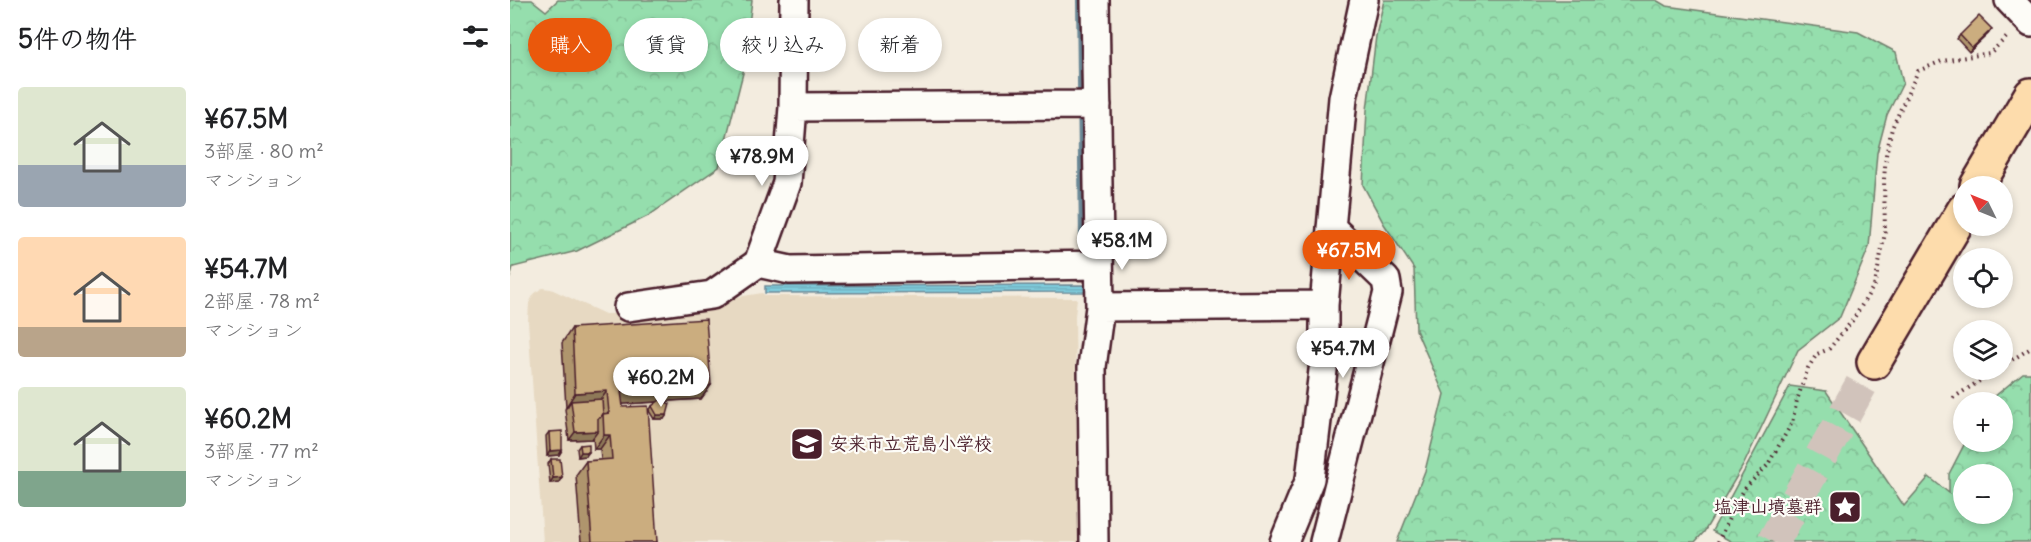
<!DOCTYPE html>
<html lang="ja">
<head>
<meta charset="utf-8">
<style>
  body { margin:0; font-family:Delius,"Klee One",sans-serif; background:#f2f2f2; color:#202124; height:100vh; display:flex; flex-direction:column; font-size:22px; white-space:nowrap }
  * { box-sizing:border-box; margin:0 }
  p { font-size:20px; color:#757577 }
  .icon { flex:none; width:33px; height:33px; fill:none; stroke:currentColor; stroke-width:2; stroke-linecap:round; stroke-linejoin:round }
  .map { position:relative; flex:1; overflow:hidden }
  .drawer { display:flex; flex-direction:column; background:#fff; width:510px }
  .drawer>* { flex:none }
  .top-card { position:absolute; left:18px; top:18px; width:570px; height:54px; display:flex; gap:12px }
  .needle { width:39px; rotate:313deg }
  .controls { position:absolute; left:1443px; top:176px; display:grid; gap:12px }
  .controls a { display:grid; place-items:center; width:60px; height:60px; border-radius:50%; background:#fff; box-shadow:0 3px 9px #0003; font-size:30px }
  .price { position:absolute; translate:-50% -51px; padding:0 14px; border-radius:21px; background:#fff; color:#222; font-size:20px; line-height:39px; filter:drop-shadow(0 2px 3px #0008) }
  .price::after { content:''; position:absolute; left:50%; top:36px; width:18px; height:14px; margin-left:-9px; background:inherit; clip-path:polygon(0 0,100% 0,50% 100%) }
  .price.on { background:#ea580c; color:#fff }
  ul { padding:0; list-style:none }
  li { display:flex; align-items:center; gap:18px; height:150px; padding:0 18px }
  li span { display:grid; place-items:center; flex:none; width:168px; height:120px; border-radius:6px; color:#555 }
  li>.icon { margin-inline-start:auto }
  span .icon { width:72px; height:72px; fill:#fffc; stroke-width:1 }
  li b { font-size:26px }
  h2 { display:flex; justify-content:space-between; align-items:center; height:72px; padding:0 18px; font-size:26px }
  .tag { padding:0 21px; border-radius:27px; background:#fff; box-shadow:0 3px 9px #0003; font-size:21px; line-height:54px }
  .tag.on { background:#ea580c; color:#fff }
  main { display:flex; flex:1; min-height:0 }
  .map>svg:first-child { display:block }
  .built { fill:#e7d9c2 }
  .forest { fill:url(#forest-crowns); stroke:#707e6c; stroke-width:1.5; fill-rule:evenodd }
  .water { fill:url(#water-rules); stroke:#6a8896; stroke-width:1.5 }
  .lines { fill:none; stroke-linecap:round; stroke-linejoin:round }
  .stream { stroke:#6a8896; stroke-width:8 }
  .highway-tunnel { stroke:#d1c3bb; stroke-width:33; stroke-dasharray:33 16; stroke-linecap:butt }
  .minor-casing { stroke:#4a1f2b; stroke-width:32 }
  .highway-casing { stroke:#4a1f2b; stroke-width:38 }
  .path { stroke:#4a1f2b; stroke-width:4; stroke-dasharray:1.5 4.5; stroke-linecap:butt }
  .minor { stroke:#fdfcf7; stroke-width:27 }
  .highway { stroke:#fddcac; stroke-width:33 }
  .wall { fill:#af956d; stroke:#4a1f2b; stroke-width:1.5 }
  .shaded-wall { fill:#8e7959; stroke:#4a1f2b; stroke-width:1.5 }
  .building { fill:#cbad7f; stroke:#4a1f2b; stroke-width:1.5 }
  .labels { text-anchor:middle; stroke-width:4.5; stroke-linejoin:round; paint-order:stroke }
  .poi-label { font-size:18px; font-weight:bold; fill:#4a1f2b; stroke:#fdfcf7; text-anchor:start }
</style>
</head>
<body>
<main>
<section class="drawer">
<h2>5件の物件<svg class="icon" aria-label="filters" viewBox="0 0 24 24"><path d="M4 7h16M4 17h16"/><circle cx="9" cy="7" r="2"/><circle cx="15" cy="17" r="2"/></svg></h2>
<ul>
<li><span style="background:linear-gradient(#dfe7d0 65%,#9aa5b1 0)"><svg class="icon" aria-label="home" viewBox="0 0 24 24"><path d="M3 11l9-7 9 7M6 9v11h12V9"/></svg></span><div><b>¥67.5M</b><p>3部屋 · 80 m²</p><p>マンション</p></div></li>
<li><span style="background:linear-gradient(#ffd9b3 75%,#b9a48a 0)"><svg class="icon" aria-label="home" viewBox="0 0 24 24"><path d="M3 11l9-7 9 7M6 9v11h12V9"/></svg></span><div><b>¥54.7M</b><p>2部屋 · 78 m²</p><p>マンション</p></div></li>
<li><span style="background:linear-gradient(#dfe7d0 70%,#7fa58c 0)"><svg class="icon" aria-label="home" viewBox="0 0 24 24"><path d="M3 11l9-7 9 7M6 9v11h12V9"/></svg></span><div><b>¥60.2M</b><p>3部屋 · 77 m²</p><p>マンション</p></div></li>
</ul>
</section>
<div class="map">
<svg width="1521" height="542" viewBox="0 0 1521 542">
  <defs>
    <pattern id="forest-crowns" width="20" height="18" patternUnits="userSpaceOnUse" patternTransform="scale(1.5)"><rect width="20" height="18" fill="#95dead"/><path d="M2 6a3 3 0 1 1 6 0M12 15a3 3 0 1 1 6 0" fill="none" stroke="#82be95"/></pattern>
    <pattern id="water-rules" width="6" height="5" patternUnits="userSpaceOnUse" patternTransform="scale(1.5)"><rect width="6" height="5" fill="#80cede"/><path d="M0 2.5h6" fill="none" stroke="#70b0bf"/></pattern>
  </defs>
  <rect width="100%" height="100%" fill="#f3ecdf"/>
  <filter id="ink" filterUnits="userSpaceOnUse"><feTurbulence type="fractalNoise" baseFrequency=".0167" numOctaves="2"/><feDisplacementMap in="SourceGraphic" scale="12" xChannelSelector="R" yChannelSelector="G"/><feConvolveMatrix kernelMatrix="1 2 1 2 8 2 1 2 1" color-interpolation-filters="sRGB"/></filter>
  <g filter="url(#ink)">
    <path class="built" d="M32,288L41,289L95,314L131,313L252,293L256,296L567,298L565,316L568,542H33L18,321L19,303L24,294Z"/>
    <path class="forest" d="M0,0H22L36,11L48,0H242L233,73L209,167L138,216L67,251L3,267L0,278Z
      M874,0H1146L1156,6L1348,32L1386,52L1393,83L1377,115L1367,153L1359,247L1330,317L1288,350L1234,464L1194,532L1185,542H887L915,471L934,394L906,330L904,269L874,224L853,185L857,110L866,36Z
      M1513,373H1521V542H1222L1202,531L1280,386L1316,391L1394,506L1419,477L1439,493V474L1456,441H1492V402H1478ZM1454,474H1492V513H1454Z"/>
    <path class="water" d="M577,285V288L574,292L255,293V286Z"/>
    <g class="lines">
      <path class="stream" d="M570,0L573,242"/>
      <path class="highway-tunnel" d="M1263,542L1364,362"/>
      <defs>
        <path id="minor" d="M1499,0L1521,23
          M283,107L587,105
          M248,263L280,270L589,265
          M118,307L202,295L248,263L277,183L283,107L284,0
          M590,307L814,305
          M584,542L582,367L590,307L585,0
          M774,542L800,479L814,362V305L833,98L854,0
          M814,542L878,292L876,280L821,227"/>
        <path id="highway" d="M1467,186L1521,95
          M1364,362L1454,210"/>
      </defs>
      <use href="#minor" class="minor-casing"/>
      <use href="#highway" class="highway-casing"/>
      <path class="path" d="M1492,366L1521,348
        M1443,398L1488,369
        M1208,542L1227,501L1236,487L1257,466L1282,423L1287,400L1298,368L1307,354L1319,349L1342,321L1365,284L1375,233L1374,179L1376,155L1382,128L1408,71L1432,61L1480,53L1499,35"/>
      <use href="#minor" class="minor"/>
      <use href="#highway" class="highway"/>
    </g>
    <path class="wall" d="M1478,34L1459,52L1447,39L1450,35Z
      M62,328L201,385L191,399L154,401V419H144L139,411L142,406L147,402L112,404L147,542H71L66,475L76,461L91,460L90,449H84L83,437L82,439L59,440L55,409L57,407H56L52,343Z
      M39,432L52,450L49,455L37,456L36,436Z
      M70,445L76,456L68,457L67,449Z
      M41,459L49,482L40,483L38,464Z"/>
    <path class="shaded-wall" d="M1482,29L1478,34L1459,52L1462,48Z
      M201,385L191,399L101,405L111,391Z
      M97,391L87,405L61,401L57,407H56L65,393Z
      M147,415H157L154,419H144Z
      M88,431L82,439L59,440L65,432Z
      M94,435H100L90,449H84Z
      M52,450L49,455L37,456L40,451Z
      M71,452H79L76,456L68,457Z
      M52,477L49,482L40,483L43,478Z"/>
    <path class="building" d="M1469,16L1482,29L1462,48L1450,35Z
      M196,319L201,385L111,391L113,407L138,406L147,542H82L76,461L102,459L100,435H94L93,414L99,413L97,391L65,393L62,328Z
      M92,399L93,414L90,418H88V431L65,432L61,401Z
      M150,400L160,404L157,415H147L142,406Z
      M52,431V450L40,451L39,432Z
      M79,444V452H71L70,445Z
      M41,459H50L52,477L43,478Z"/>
  </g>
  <defs>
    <symbol id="school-square" viewBox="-11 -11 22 22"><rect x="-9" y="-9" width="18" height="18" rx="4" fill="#4a1f2b" stroke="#fdfcf7"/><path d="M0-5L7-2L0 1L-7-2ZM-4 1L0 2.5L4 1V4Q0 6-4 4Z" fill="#fff"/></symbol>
    <symbol id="sight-square" viewBox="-11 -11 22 22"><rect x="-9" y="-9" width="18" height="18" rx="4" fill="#4a1f2b" stroke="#fdfcf7"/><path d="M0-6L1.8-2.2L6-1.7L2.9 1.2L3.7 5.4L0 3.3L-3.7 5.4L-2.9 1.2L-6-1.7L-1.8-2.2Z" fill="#fff"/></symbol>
  </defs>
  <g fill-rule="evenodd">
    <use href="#school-square" x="278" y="425" width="38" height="38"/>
    <use href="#sight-square" x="1316" y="488" width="38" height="38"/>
  </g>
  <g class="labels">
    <g class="poi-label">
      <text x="320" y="450">安来市立荒島小学校</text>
      <text x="1312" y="513" text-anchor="end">塩津山墳墓群</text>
    </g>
  </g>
</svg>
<div class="controls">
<a><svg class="needle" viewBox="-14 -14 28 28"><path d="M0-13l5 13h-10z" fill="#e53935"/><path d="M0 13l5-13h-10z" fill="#757577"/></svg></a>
<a><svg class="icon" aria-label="locate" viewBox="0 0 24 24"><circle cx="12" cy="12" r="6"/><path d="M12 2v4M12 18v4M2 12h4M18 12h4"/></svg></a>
<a><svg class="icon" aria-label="layers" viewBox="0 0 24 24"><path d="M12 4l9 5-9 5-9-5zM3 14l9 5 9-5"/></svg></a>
<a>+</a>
<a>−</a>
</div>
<b class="price" style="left:252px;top:187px">¥78.9M</b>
<b class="price" style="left:612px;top:271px">¥58.1M</b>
<b class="price on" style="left:839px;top:281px">¥67.5M</b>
<b class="price" style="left:833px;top:379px">¥54.7M</b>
<b class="price" style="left:151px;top:408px">¥60.2M</b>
<div class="top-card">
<a class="tag on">購入</a>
<a class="tag">賃貸</a>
<a class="tag">絞り込み</a>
<a class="tag">新着</a>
</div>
</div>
</main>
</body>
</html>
